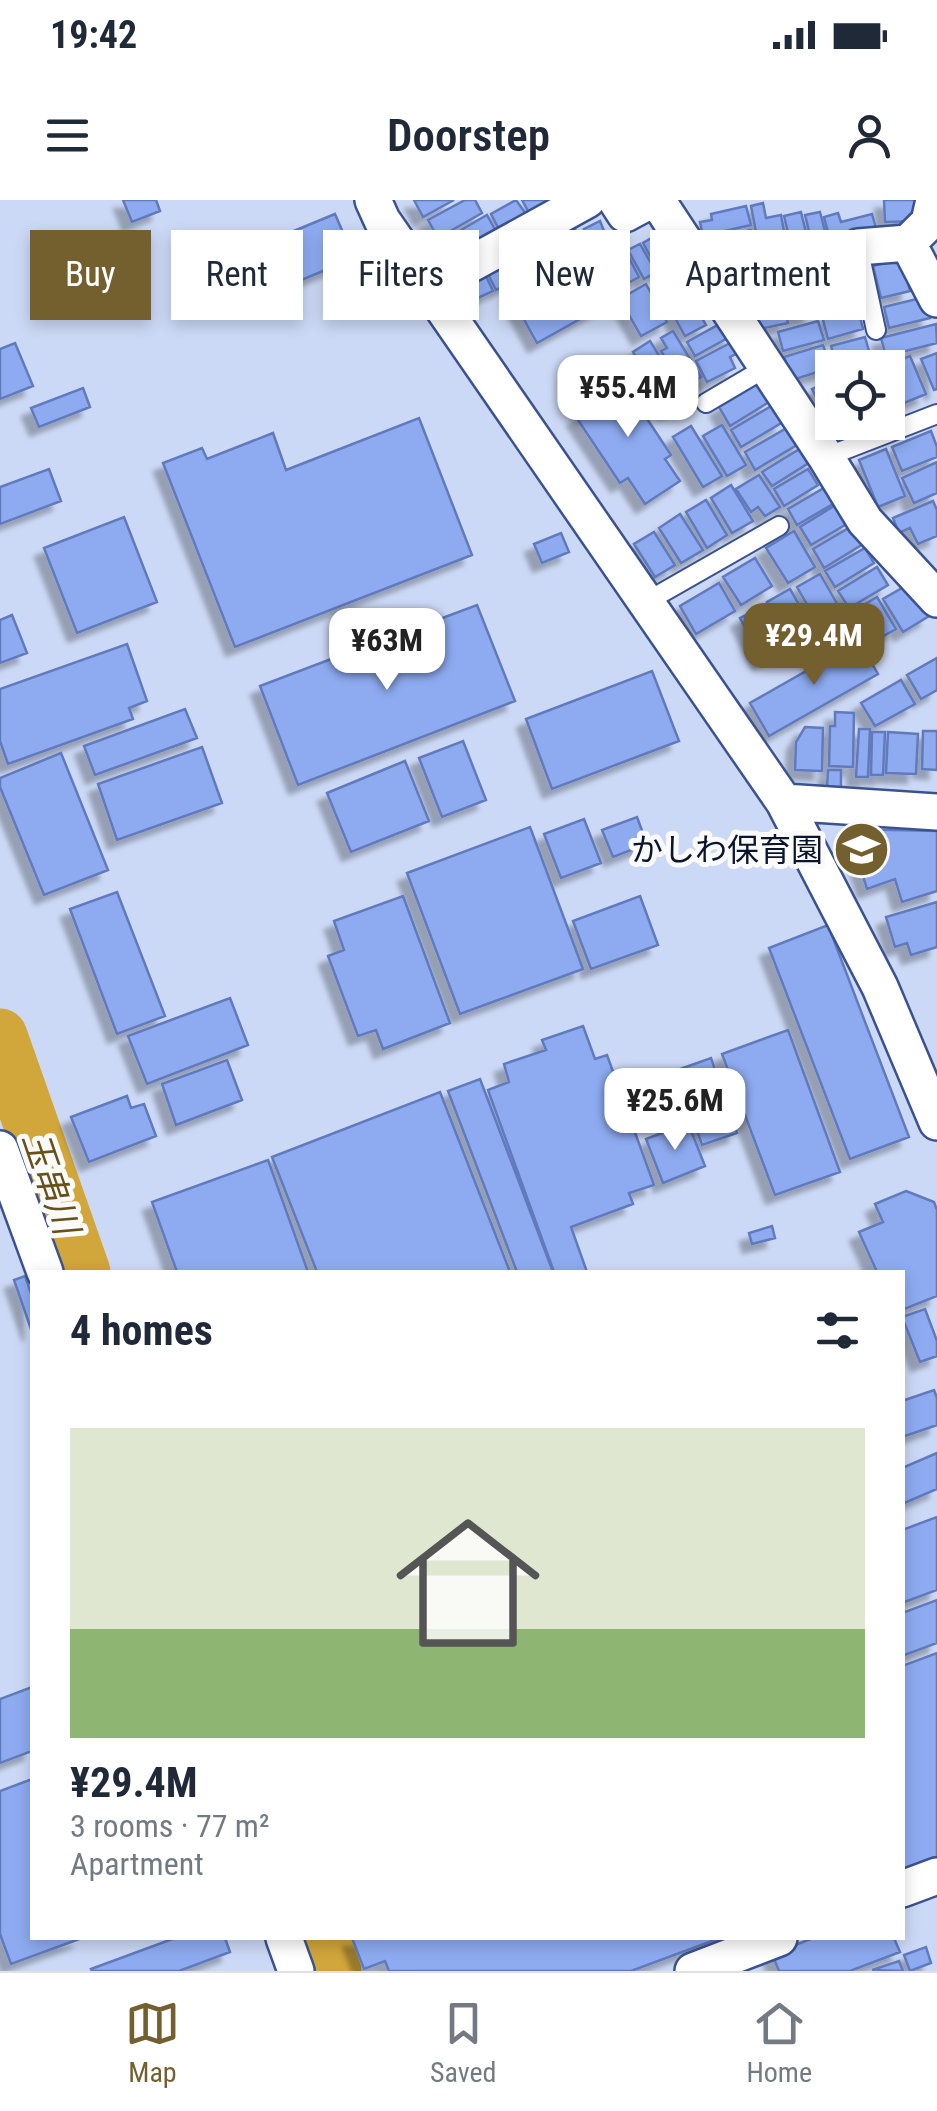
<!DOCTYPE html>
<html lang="en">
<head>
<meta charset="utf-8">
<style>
  body { margin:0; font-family:"Roboto Condensed","Noto Sans JP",sans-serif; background:#f6f6f7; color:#1f2937; height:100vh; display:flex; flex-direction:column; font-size:38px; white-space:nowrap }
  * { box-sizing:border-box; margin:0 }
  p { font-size:32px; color:#747a83 }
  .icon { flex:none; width:55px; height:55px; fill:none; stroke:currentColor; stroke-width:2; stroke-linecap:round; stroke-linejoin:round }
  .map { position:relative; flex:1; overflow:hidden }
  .drawer { position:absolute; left:30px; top:1070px; width:875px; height:670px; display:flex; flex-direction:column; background:#fff; border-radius:0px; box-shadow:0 5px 15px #0003 }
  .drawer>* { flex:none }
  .banner { position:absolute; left:30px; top:30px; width:878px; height:90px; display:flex; gap:20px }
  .tools { position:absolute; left:815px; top:150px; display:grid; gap:20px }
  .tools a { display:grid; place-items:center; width:90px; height:90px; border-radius:0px; background:#fff; box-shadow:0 5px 15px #0003; font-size:50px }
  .price { position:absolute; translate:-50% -85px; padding:0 22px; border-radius:20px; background:#fff; color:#222; font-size:32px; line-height:65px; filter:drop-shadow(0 2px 5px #0008) }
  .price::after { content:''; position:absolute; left:50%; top:60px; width:30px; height:22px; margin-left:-15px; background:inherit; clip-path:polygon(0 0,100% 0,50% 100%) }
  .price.on { background:#745f2f; color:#fff }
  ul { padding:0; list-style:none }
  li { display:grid; align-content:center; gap:20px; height:530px; padding:0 40px }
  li+li { border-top:2px solid #e0e1e3 }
  li span { display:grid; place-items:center; height:310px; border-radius:0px; color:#555 }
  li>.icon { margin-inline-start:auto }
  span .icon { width:180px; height:180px; fill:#fffc; stroke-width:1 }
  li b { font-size:42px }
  h2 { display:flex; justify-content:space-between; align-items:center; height:120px; padding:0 40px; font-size:42px }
  .tag { padding:0 35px; border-radius:0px; background:#fff; box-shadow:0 5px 15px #0003; font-size:35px; line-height:90px }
  .tag.on { background:#745f2f; color:#fff }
  .status { display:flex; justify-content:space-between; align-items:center; height:70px; padding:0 50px; background:#fff; direction:ltr }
  .status svg { height:28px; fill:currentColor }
  header { display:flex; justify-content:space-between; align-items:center; height:130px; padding:0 40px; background:#fff; font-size:45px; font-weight:600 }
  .tabs { display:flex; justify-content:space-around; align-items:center; height:140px; border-top:2px solid #e0e1e3; background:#fff; font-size:28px; color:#747a83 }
  .tabs a { display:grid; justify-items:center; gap:5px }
  .tabs .on { color:#745f2f }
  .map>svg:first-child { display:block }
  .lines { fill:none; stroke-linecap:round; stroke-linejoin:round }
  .river { stroke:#d1a63a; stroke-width:55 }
  .building { fill:#8eabf1; stroke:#607abc; stroke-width:2.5; filter:url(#shadow) }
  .lane-casing { stroke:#3a5290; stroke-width:22 }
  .street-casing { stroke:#3a5290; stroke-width:40 }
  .lane { stroke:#fff; stroke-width:18 }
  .street { stroke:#fff; stroke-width:35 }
  .labels { text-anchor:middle; stroke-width:10; stroke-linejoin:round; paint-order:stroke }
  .poi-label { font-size:32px; fill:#0a142d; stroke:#fafafa; text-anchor:end }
  .water-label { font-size:35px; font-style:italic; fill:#675119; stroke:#fafafa }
</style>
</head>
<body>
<div class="status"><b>19:42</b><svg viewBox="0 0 49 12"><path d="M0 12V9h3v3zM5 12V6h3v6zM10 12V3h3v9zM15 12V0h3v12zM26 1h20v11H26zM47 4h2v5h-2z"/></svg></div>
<header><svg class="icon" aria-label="menu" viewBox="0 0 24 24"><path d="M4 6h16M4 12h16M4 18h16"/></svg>Doorstep<svg class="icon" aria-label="person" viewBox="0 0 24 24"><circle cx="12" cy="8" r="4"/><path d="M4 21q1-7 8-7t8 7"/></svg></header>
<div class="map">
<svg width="937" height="1771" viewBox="0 0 937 1771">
  <defs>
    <filter id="shadow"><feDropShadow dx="-9" dy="9" stdDeviation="2.5" flood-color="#0004"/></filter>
  </defs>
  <rect width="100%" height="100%" fill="#ccd9f6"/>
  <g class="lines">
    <path class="river" d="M0,836L83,1072
      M322,1738L334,1771"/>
  </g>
  <path class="building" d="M123,0H156L160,11L132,22Z
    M414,0H454L423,17Z
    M465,0H475L482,13L438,38L428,20Z
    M516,0L526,14L513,21L503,37L491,14Z
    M522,0H554L532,18Z
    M884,0H920L921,21L885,22Z
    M763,3L766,18L781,15L788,53L761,58L751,6Z
    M746,6L751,25L703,36L700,22L712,20L711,14Z
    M801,12L810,49L793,53L784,16Z
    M820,12L829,47L814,51L805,15Z
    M838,13L841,22L872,14L878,35L832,47L824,17Z
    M335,14L354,58L256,99L245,72L268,63L260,45Z
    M487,15L498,35L472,49L461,30Z
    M600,21L604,31L589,39L584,29Z
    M573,25L584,47L558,60L547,39Z
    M751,30L754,48L746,49L748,57L720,64L715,38Z
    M457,32L467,52L448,62L446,57L433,64L425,49Z
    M653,37L670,67L659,72L643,43Z
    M543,41L554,62L528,75L517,55Z
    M640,44L656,72L644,79L628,50Z
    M626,52L639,77L621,87L608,62Z
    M588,53L614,100L537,143L511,96Z
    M513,57L523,77L496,90L486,70Z
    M902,58L910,91L881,98L873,66Z
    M484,72L493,91L465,104L456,86Z
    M848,75L853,98L818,106L813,83Z
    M694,82L703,99L694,104L706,125L685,136L664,98Z
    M805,82L813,114L791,119L783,88Z
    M646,84L667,122L641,136L620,99Z
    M780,89L788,123L760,129L752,95Z
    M925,97L930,118L889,128L884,107Z
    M857,106L863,129L828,139L822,116Z
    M725,121L733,135L695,156L687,142Z
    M818,121L824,140L783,151L778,132Z
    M936,124L937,143L886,156L881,138Z
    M673,131L701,177L683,187L661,151L667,148L661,138Z
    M865,137L871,158L837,167L831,146Z
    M650,141L686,199L668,210L633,152Z
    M734,141L740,152L730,157L735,168L707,182L696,161Z
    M15,143L33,186L0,199V149Z
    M823,145L831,168L792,180L784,157Z
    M937,153V189L934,190L921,159Z
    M910,156L926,194L904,203L888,165Z
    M614,169L671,255L665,259L680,281L645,304L628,278L620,283L576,217L608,195L598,179Z
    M832,180L833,222L829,224L812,189Z
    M758,184L769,202L730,226L719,207Z
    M83,188L90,207L39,227L31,208Z
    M773,205L783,222L741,247L731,230Z
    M419,218L472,355L235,447L163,263L202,248L207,259L273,233L286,270Z
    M722,225L746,265L727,276L703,236Z
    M792,225L802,242L755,270L745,252Z
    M691,226L722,276L703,287L673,237Z
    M931,231L937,247V257L902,271L892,247Z
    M806,245L815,259L772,286L762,272Z
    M886,249L905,296L878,307L859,260Z
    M937,262V293L914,303L902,278Z
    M49,269L61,301L0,324V287Z
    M808,269L818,285L784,306L774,289Z
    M759,275L780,307L765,316L758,307L751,312L736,289Z
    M731,285L753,321L732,333L711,298Z
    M829,285L838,301L797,325L788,309Z
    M706,300L727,335L707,348L686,312Z
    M933,301L937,310V336L918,344L910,328L899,333L893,318Z
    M839,303L850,322L811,345L800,327Z
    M680,314L703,350L681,363L659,328Z
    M124,317L157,402L77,433L44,348Z
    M852,326L863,344L824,368L813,349Z
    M794,331L815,367L788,383L766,348Z
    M654,332L675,365L655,377L634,344Z
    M561,333L569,352L542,363L534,344Z
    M865,348L874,363L835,387L825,371Z
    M755,358L772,386L741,405L723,377Z
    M877,367L888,385L849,408L838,391Z
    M820,374L839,407L816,420L797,387Z
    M719,383L735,411L696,434L680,406Z
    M909,384L929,416L903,432L883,399Z
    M790,389L812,427L789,440L767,402Z
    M877,397L896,429L869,444L850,413Z
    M477,405L515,501L298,585L260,486L397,434L392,423L425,411L429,423Z
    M764,406L786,448L762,461L740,418Z
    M12,415L27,453L0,463V420Z
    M859,441L878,474L769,536L750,503Z
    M127,444L147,501L129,508L133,519L8,564L0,541V489Z
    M937,458V490L921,499L907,475Z
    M652,471L679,541L552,589L526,519Z
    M901,480L915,504L875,526L861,503Z
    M185,509L197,538L95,575L84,546Z
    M835,512L854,513L853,567L829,566L830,526H835Z
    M805,527L823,528L822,571L795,570L796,542Z
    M859,529H870L868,577H856Z
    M923,531H937V570L922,569Z
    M872,532H885L883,575H871Z
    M888,532L918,534L916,574L886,573Z
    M463,541L486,600L442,617L419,558Z
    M202,547L222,603L117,640L98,584Z
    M61,553L108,670L44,695L0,587V578Z
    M405,561L429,621L351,652L327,593Z
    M828,570H841V588H827Z
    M637,617L647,644L613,657L602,630Z
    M584,619L601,663L561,678L544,634Z
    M530,627L583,769L460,814L407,673Z
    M848,629L937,631V691L902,702L895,679L867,689Z
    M117,692L165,816L117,834L70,709Z
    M403,696L450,823L383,849L376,830L358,836L328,756L344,750L334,721Z
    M640,696L658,745L591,769L573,721Z
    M937,702V747L911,755L907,743L895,747L886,717Z
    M828,725L909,937L850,959L769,748Z
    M230,798L248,845L147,884L128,836Z
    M583,826L595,859L607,855L654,985L629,993L633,1004L571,1027L587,1072H554L488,890L509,882L504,864L546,850L542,840Z
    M788,830L840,972L775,995L722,854Z
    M711,858L737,933L702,945L691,913L678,917L663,875Z
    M227,860L242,900L176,925L162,884Z
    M480,879L553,1072H517L448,891Z
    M440,892L510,1072H317L272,957Z
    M127,896L131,908L144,904L156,936L89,962L71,917Z
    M688,923L705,966L663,983L646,939Z
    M268,960L308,1072H177L152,1002Z
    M906,991L934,1002L937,1010V1096L902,1110V1072H877L859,1032L883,1022L875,1004Z
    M772,1026L775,1038L752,1044L749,1033Z
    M25,1076L32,1096V1132L14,1080Z
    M925,1109L937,1141V1156L920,1162L902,1117Z
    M934,1190L937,1198V1225L902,1237V1201Z
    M937,1253V1289L902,1304V1268Z
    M937,1317V1390L902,1403V1330Z
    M937,1400V1443L902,1456V1413Z
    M937,1453V1656L902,1669V1466Z
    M32,1487V1551L0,1563V1499Z
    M32,1579V1738H82L11,1764L0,1734V1591Z
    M175,1738H225L230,1752L179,1771H92L91,1769Z
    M352,1738H720L631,1771H389L385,1761L364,1769Z
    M813,1738H894L900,1752L850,1771H779L772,1754Z
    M926,1747L931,1763L910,1771L904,1755Z
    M899,1761L903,1771L872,1770Z"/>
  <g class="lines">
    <defs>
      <path id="lane" d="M858,47L876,130
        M706,203L767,167
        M826,257L937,214
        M646,402L779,326"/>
      <path id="street" d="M373,0L382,20L784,602L880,787L937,922
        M616,0L625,14L651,0
        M657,0L826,257L865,321L937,399
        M908,43L937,99
        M713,84L833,63L858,47L908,43L929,22L934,0
        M429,87L587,0
        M784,602L937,612
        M0,949L45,1072
        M902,1689L937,1676
        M284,1738L296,1771
        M693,1771L779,1738"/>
    </defs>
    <use href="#lane" class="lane-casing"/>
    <use href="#street" class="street-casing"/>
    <use href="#lane" class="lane"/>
    <use href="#street" class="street"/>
  </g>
  <defs>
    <symbol id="school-disc" viewBox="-11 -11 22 22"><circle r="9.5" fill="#745f2f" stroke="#fafafa"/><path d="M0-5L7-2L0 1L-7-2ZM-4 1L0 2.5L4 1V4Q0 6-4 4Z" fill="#fff"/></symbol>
  </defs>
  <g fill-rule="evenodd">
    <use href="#school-disc" x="830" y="618" width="63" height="63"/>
  </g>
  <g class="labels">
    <g class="poi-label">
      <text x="823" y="661">かしわ保育園</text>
    </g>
    <g class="water-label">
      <text transform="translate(51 983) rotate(71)" y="12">玉串川</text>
    </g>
  </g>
</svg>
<div class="tools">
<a><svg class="icon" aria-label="locate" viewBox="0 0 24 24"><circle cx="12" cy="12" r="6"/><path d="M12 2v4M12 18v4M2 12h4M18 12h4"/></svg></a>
</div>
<b class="price" style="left:628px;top:240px">¥55.4M</b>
<b class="price on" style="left:814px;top:488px">¥29.4M</b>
<b class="price" style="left:387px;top:493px">¥63M</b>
<b class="price" style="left:675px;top:953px">¥25.6M</b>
<div class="banner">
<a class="tag on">Buy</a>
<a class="tag">Rent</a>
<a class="tag">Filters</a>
<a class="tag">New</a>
<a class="tag">Apartment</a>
</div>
<section class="drawer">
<h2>4 homes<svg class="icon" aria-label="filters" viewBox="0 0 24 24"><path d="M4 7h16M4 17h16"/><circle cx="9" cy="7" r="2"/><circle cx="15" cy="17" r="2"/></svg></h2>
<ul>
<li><span style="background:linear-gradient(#dfe7d0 65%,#8fb573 0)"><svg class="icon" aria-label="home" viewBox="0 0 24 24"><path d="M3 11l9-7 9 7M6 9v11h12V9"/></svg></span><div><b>¥29.4M</b><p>3 rooms · 77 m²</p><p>Apartment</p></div></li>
</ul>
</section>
</div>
<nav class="tabs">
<a class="on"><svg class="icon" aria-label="map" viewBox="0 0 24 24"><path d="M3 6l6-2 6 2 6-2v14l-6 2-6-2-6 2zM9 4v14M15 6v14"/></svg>Map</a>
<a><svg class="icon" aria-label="saved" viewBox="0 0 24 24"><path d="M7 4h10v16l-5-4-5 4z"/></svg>Saved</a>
<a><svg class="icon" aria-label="home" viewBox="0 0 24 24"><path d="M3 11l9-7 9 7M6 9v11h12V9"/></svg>Home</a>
</nav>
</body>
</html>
